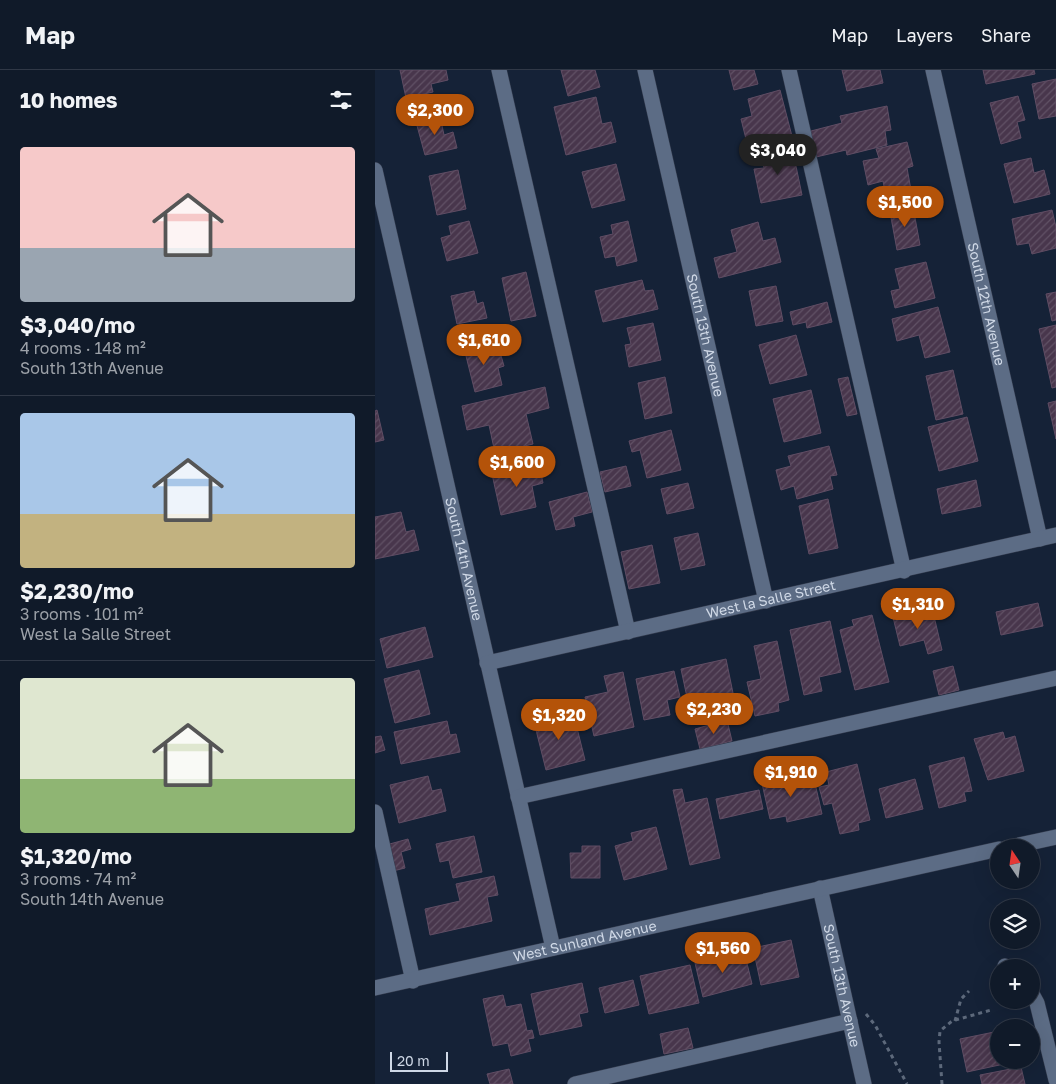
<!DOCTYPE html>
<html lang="en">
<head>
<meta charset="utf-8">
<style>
  body { margin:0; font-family:"Golos Text",sans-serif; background:#1e2735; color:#f1f3f6; height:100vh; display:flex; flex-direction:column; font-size:19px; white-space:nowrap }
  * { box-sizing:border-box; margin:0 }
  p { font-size:16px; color:#9ca1a8 }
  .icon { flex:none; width:28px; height:28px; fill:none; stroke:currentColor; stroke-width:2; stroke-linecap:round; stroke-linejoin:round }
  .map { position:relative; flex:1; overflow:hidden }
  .details { display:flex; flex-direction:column; background:#101a29; width:375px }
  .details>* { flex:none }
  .needle { width:32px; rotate:347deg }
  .buttons { position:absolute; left:615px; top:769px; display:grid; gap:10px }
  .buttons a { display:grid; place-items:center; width:50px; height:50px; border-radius:50%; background:#101a29; box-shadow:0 5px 20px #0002,0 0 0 1px #303846; font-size:25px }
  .scale { position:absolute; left:15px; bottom:12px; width:58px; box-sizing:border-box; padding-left:5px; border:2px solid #cfd8e6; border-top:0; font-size:14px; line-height:18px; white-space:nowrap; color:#cfd8e6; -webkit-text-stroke:4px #152237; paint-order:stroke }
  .price { position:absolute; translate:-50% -42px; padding:0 11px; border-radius:18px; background:#b45309; color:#fff; font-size:16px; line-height:32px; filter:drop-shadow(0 1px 2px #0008) }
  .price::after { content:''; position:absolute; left:50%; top:30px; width:15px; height:11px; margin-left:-8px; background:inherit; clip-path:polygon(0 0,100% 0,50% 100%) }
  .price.current { background:#222; color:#fff }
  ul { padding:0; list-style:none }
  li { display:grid; align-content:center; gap:10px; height:265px; padding:0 20px }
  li+li { border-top:1px solid #303846 }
  li span { display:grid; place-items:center; height:155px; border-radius:5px; color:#555 }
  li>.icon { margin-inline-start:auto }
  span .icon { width:90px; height:90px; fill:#fffc; stroke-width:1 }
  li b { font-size:21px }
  h2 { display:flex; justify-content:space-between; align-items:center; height:60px; padding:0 20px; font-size:21px }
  header { display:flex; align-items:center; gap:30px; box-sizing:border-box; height:70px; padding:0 25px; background:#101a29; border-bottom:1px solid #303846 }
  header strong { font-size:24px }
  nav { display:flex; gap:28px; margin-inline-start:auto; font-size:18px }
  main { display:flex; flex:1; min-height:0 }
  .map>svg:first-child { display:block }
  .building { fill:url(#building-hatch); stroke:#604d64 }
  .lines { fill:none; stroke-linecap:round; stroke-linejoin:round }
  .minor-casing { stroke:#333b4d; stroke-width:16 }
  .path { stroke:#5d697b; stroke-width:3; stroke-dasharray:4 4; stroke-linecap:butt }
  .minor { stroke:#5c6c85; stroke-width:15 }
  .labels { text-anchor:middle; stroke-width:4; stroke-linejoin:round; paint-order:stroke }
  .street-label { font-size:14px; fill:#cfd8e6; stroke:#152237 }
</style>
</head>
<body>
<header>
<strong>Map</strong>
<nav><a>Map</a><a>Layers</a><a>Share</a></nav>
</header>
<main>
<section class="details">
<h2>10 homes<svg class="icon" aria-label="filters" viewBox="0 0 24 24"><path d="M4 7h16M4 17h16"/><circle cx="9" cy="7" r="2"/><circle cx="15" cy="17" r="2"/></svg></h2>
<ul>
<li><span style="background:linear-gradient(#f6c9c9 65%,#9aa5b1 0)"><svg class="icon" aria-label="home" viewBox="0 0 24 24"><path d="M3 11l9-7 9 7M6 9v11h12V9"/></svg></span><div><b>$3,040/mo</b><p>4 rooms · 148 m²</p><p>South 13th Avenue</p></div></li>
<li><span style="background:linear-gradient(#a9c7e8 65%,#c2b280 0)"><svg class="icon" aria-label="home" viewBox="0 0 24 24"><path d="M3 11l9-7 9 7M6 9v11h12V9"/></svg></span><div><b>$2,230/mo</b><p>3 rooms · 101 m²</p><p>West la Salle Street</p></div></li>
<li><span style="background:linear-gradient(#dfe7d0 65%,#8fb573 0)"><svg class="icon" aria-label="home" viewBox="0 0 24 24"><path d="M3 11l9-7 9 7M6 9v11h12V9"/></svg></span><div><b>$1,320/mo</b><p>3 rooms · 74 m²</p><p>South 14th Avenue</p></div></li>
</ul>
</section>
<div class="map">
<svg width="681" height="1014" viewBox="0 0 681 1014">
  <defs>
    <pattern id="building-hatch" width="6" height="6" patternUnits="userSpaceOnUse" patternTransform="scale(1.25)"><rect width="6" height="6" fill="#48364c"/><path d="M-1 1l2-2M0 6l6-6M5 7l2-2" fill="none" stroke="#615266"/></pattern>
  </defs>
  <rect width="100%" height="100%" fill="#152237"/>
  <path class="building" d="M25,0H71L73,10L56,14L58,22L31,28Z
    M186,0H220L225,17L193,26Z
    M354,0H379L383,14L359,20Z
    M467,0H505L508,13L472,21Z
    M608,0H659L660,4L611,14Z
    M681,9V46L664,49L657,14Z
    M405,20L418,70L374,81L366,49L377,46L373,29Z
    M643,26L650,50L642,52L646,68L626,74L615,33Z
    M221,27L227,54L236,52L241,72L191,85L179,37Z
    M512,36L516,60L510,61L512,75L472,85L471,80L441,87L436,61L467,53L465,46Z
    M65,46L69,65L78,62L82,78L50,85L41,52Z
    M532,72L538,96L532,98L536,120L511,127L508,111L493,115L488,91L504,88L501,79Z
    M417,77L427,125L386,133L379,99L389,98L386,83Z
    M656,88L659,103L669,100L675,124L639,133L629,94Z
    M241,94L250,130L217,138L207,102Z
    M83,100L91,139L62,145L54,106Z
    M538,137L545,175L522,180L515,142Z
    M677,140L681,157V178L657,184L654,173L642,175L637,149Z
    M94,151L103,183L72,191L66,168L76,165L74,156Z
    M253,151L262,191L242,196L240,186L230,188L225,167L238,164L236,155Z
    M383,152L388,171L400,168L406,192L344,208L339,188L362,182L356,160Z
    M551,192L560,228L520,238L516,221L525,219L520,199Z
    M151,202L161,246L136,251L127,208Z
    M267,210L270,221L278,220L283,239L228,252L220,221Z
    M401,216L408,251L381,256L374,221Z
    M99,221L102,234L108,232L112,248L82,254L76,226Z
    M681,222V250L677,251L671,224Z
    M452,232L457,252L432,258L431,252L418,255L415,242Z
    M563,237L575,282L550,288L544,265L522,271L517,249Z
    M278,253L286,290L254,297L250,275L256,274L252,258Z
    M681,255V317L677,318L664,259Z
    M421,265L432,305L395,314L384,275Z
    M115,271L118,284L125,282L129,296L123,298L127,315L100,322L89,278Z
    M578,300L588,344L561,350L551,306Z
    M290,307L297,343L270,349L263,313Z
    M473,307L482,344L472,346L463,309Z
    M170,317L174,338L151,344L158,374L120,383L114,355L92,360L87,336Z
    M436,320L446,363L409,372L398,329Z
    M681,331V369L673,333Z
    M2,340L9,370L0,372V341Z
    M592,347L603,391L564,401L553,357Z
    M296,360L306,400L272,408L265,380L257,382L254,371Z
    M454,376L462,405L455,406L458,419L422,429L419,416L406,420L401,400L416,396L413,386Z
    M164,394L168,413L157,416L161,437L126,445L117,404Z
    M251,396L256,416L230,422L225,402Z
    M601,410L606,436L567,444L562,419Z
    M313,413L319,438L292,444L286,419Z
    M212,422L217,442L198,447L200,456L181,460L174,432Z
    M453,429L463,478L434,484L424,436Z
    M26,442L31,462L39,460L44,480L0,489V447Z
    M323,463L330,495L306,500L299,468Z
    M277,475L285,513L254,519L246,482Z
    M663,533L668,556L626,565L621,542Z
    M529,540L531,548L558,542L567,580L553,584L549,570L525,576L517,543Z
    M497,545L514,612L480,620L465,560L479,556L477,550Z
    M455,551L466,602L444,607L447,621L429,625L415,560Z
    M50,557L58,587L12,598L5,569Z
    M402,571L414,630L403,633L404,641L380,646L372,612L386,609L379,576Z
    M351,589L358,623L313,632L306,599Z
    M578,596L584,620L564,625L558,601Z
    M44,600L55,644L20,653L9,609Z
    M299,601L305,627L292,630L295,645L269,650L261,609Z
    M248,602L259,657L219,666L210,627L233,622L229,606Z
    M198,642L210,690L171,700L159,652Z
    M352,650L357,671L325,679L320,659Z
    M72,651L75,665L81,664L85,682L26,694L19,662Z
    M628,662L630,669L640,666L649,701L613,710L599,669Z
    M6,666L10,680L0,683V667Z
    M589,687L597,721L589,722L591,731L564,738L554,696Z
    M482,694L495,750L483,753L484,760L465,764L457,733L449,735L444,717L454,715L451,702Z
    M410,704L412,714L439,709L447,744L412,752L411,746L395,749L386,709Z
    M53,706L57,721L66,719L71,741L24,753L15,715Z
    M540,709L548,739L511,748L504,719Z
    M307,719L310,733L332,728L345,788L315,795L298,720Z
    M384,720L388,739L345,749L341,729Z
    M281,757L292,799L249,810L240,776L258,771L256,763Z
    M99,766L107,802L78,808L74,790L65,792L61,774Z
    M33,769L36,779L26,782L30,798L18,801L11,775Z
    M207,776H225V808H196L195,783H207Z
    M119,806L123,825L112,827L117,851L55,865L50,839L85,831L81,814Z
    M416,870L424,907L386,915L378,878Z
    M369,881L377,914L328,927L320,893Z
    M315,895L324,933L274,944L265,906Z
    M258,910L264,935L230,943L224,918Z
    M207,913L213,942L204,944L207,956L165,965L156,924Z
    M128,925L131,937L146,934L152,961L157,960L159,968L153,969L156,981L136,986L133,973L118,976L108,929Z
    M313,958L318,978L289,984L285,964Z
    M624,961V990L643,991L592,1002L585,969Z
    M646,997L650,1014H607L605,1005Z
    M134,999L138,1014H115L112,1004Z"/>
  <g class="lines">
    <defs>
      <g id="minor">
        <path d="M124,0L253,562"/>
        <path id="s1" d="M270,0L391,531"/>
        <path d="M414,0L529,501"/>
        <path id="s2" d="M558,0L665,469"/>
        <path id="s3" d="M0,100L178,878"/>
        <path id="s4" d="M112,593L681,465"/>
        <path d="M143,727L681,608"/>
        <path d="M0,742L38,911"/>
        <path d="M631,778L681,767"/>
        <path id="s5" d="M445,818L489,1014"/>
        <path d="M630,896L631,898"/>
        <path id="s6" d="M0,918L624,779"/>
        <path d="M656,922L662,933L681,1010"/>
        <path d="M200,1014L475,951"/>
      </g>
    </defs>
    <use href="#minor" class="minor-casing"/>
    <path class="path" d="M491,944L500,955L532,1014
      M580,951L586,929L594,921
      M567,1014L564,972L565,961L577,951L616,940"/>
    <use href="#minor" class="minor"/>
  </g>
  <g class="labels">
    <g class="street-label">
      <text dy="5" stroke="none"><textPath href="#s2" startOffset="240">South 12th Avenue</textPath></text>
      <text dy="5" stroke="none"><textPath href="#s1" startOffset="272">South 13th Avenue</textPath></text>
      <text dy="5" stroke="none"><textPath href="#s3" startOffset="399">South 14th Avenue</textPath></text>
      <text dy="5" stroke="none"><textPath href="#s4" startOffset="291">West la Salle Street</textPath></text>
      <text dy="5" stroke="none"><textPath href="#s6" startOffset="215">West Sunland Avenue</textPath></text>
      <text dy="5" stroke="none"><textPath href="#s5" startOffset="100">South 13th Avenue</textPath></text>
    </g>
  </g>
</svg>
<div class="buttons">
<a><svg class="needle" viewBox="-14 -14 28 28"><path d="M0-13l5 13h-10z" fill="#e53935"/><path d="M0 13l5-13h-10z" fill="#9ca1a8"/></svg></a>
<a><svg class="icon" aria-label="layers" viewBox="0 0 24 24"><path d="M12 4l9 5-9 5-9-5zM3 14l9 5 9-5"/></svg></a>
<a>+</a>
<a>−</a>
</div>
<div class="scale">20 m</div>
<b class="price" style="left:60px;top:66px">$2,300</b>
<b class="price current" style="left:403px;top:106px">$3,040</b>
<b class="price" style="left:530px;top:158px">$1,500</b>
<b class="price" style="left:109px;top:296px">$1,610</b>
<b class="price" style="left:142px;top:418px">$1,600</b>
<b class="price" style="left:543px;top:560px">$1,310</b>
<b class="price" style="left:339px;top:665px">$2,230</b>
<b class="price" style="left:184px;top:671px">$1,320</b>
<b class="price" style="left:416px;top:728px">$1,910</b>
<b class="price" style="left:348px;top:904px">$1,560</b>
</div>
</main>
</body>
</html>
